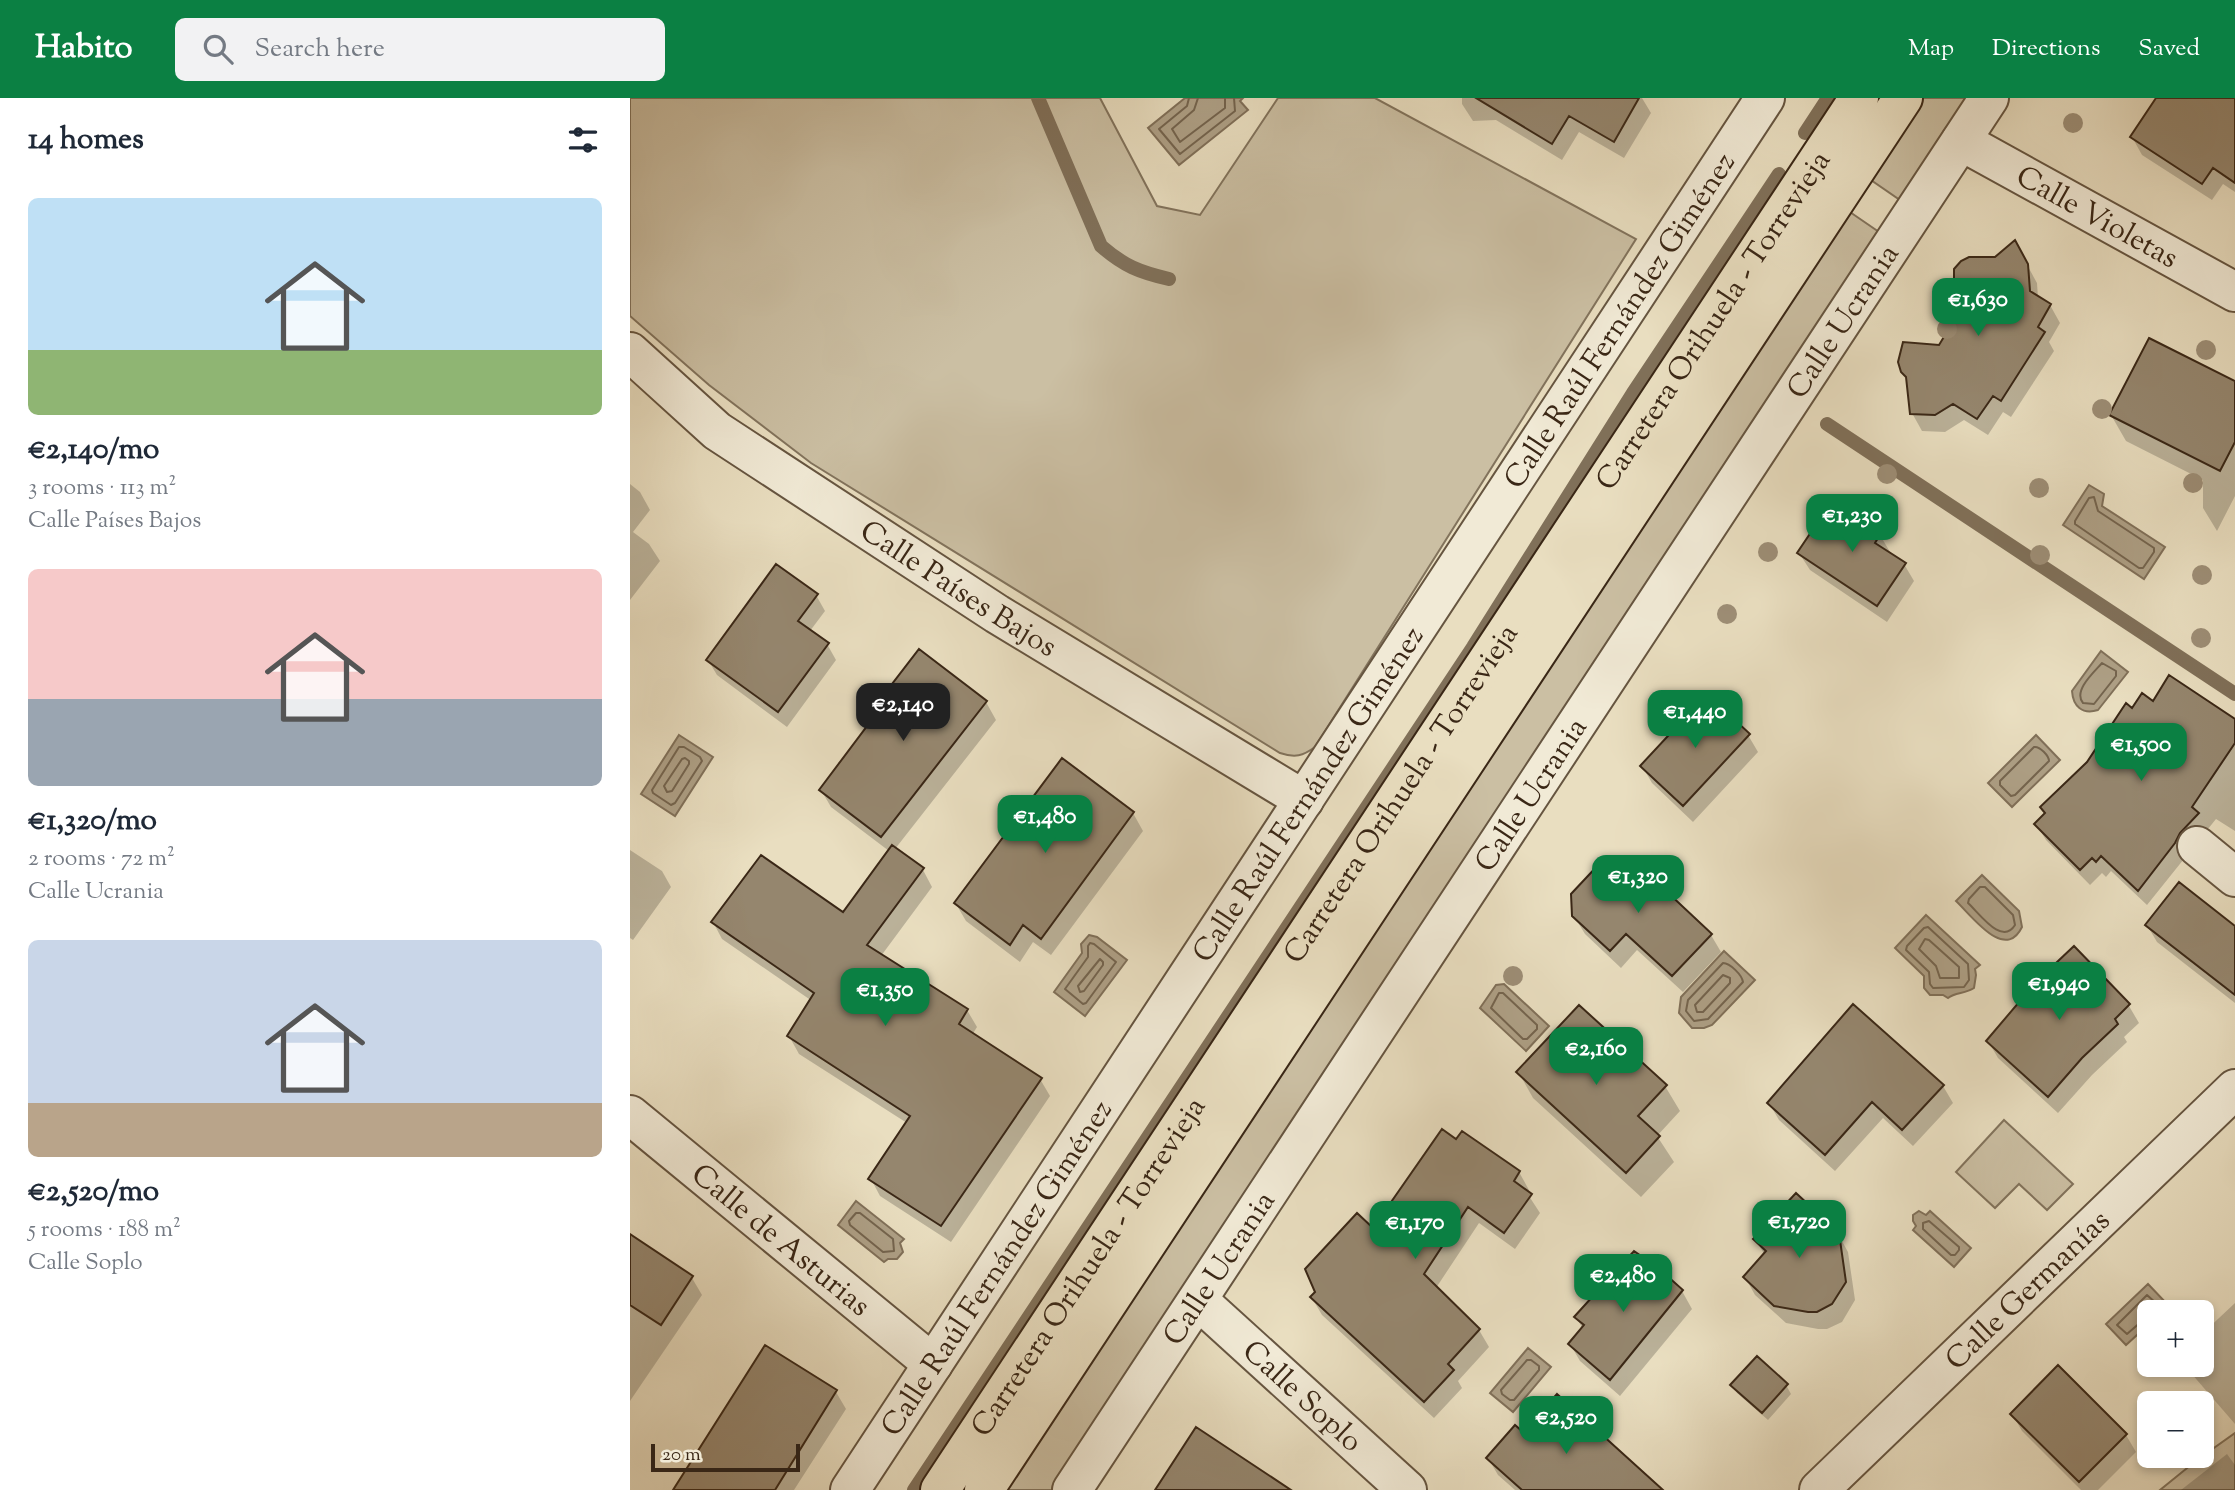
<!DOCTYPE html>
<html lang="en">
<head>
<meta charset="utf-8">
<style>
  body { margin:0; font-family:"Sorts Mill Goudy",serif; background:#f2f2f3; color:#1f2937; height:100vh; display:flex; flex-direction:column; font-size:26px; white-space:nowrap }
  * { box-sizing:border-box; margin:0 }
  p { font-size:23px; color:#747a83 }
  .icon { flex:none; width:38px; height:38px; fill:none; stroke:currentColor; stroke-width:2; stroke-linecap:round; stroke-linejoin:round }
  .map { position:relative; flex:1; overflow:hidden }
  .side { display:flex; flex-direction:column; background:#fff; width:630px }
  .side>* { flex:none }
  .fabs { position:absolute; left:1507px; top:1202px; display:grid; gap:14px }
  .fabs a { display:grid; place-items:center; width:77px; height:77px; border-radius:10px; background:#fff; box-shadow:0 4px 10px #0003; font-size:35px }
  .scale { position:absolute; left:21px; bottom:18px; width:149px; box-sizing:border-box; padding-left:7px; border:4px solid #3a2716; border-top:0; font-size:19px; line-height:24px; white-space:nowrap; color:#3a2716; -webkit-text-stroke:5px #f1ead6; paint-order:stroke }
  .price { position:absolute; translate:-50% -60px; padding:0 16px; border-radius:14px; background:#0b8043; color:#fff; font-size:23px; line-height:46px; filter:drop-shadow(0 2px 4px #0008) }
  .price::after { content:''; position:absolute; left:50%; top:42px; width:21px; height:16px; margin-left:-10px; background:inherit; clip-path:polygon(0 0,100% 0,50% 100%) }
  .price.active { background:#222; color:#fff }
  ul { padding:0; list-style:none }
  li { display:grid; align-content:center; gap:14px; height:371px; padding:0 28px }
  li span { display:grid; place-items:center; height:217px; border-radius:10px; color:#555 }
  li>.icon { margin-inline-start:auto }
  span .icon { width:126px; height:126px; fill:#fffc; stroke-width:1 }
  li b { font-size:30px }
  h2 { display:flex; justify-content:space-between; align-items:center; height:84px; padding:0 28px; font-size:30px }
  header { display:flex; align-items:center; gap:42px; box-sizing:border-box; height:98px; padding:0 35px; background:#0b8043; color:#fff }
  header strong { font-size:33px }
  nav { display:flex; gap:38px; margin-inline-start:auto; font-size:24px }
  .search { width:490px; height:63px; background:#f2f2f3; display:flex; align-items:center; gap:18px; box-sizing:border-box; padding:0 24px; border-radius:10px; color:#747a83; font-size:26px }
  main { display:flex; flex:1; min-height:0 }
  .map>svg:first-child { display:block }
  .green { fill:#cbbfa3; stroke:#82735c; stroke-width:2 }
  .water { fill:#aea086; stroke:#807059; stroke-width:2 }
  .shadow { fill:#0003 }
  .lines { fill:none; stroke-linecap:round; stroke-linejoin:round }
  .shore { stroke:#74644e; stroke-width:2 }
  .stream { stroke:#807059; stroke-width:14 }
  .building { fill:#95866e; stroke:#3a2716; stroke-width:2 }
  .minor-casing { stroke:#665540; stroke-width:42 }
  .major-casing { stroke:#3a2716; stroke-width:42 }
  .minor { stroke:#f1ead6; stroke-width:38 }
  .major { stroke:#e9dec0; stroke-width:38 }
  .tree { fill:#9d8e76 }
  .labels { text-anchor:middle; stroke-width:5; stroke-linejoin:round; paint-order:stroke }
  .street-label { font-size:30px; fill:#3a2716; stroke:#f1ead6 }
</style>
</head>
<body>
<header>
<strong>Habito</strong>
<div class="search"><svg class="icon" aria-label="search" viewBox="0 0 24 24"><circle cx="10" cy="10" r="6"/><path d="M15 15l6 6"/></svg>Search here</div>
<nav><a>Map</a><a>Directions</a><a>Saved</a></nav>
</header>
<main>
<section class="side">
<h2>14 homes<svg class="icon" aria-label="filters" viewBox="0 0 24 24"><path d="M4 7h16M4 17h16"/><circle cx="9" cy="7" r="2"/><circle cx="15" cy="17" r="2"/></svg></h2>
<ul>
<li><span style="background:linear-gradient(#bfe0f5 70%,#8fb573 0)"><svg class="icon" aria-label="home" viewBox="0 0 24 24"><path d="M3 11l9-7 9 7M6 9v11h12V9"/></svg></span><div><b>€2,140/mo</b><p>3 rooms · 113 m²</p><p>Calle Países Bajos</p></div></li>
<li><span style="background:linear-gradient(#f6c9c9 60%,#9aa5b1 0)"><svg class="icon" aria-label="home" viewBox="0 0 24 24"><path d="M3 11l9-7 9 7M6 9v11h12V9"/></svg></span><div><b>€1,320/mo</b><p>2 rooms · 72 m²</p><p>Calle Ucrania</p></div></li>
<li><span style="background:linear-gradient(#c9d6e8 75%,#b9a48a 0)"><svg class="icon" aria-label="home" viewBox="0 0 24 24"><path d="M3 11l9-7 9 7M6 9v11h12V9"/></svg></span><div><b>€2,520/mo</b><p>5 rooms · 188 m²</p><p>Calle Soplo</p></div></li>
</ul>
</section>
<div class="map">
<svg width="1605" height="1392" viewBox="0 0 1605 1392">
  <rect width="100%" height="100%" fill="#e9dec0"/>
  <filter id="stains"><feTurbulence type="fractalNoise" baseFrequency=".00286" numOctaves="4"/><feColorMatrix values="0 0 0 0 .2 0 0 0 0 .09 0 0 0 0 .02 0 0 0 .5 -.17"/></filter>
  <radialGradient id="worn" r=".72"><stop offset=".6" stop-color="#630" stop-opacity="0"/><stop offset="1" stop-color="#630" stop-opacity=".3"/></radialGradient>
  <path class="green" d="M0,0H470L527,108L570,117L648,0H745L1006,141L685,649C673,658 665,660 650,655L181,365L79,287L0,218Z
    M1291,0H1336L1270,102L1238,80Z
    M1217,112L1249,134L812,796L423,1392H372Z
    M1374,1022L1443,1086L1417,1112L1389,1086L1365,1110L1326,1074Z
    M1605,1335V1392H1530L1567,1362Z"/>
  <path class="water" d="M555,0H613L610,3L618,12L549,67L518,30Z
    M1459,387L1474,396L1472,408L1535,449L1514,481L1433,427Z
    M1471,553L1498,574L1468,612C1452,617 1443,608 1442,593Z
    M49,637L83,659L45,718L11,696Z
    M1406,637L1430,662L1382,709L1358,685Z
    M1352,777L1389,813L1392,829C1375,864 1342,818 1326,803Z
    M1296,817L1350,867L1345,871L1346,877L1344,890C1335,896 1325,894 1318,900L1313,897H1300L1294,890V878L1265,850Z
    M459,837L467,839L497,862L455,918L424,894L452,855L451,846Z
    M1094,853L1125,882L1082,927L1074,930H1062L1049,915L1051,899Z
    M874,886L919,928L896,953L850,910L866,887Z
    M226,1103L274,1141L270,1145L273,1154L267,1161H258L254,1164L208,1127Z
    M1289,1113L1296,1117L1300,1113L1341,1150L1324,1169L1283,1132L1286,1128L1283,1123V1117Z
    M1518,1186L1538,1207L1531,1214H1519V1226L1496,1247L1476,1226Z
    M898,1250L921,1269L883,1314L860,1295Z"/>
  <path class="shadow" d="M832,0H1012L1021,15L994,60L949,34L932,62L866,22L843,23L832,6Z
    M1528,0H1605V94L1593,86L1582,102L1512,57L1502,39Z
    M1385,145L1407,185L1408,200L1420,207L1430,225L1419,244L1424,253L1381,319L1373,314L1358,337L1334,322L1315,334L1292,333L1282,315L1278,283L1272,273L1309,248L1366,161Z
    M1605,285V398L1587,433L1573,410V382L1496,343L1481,317Z
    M0,386L10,394L20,412L3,434L19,446L30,463L0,502Z
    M1250,437L1260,454L1259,456L1274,466L1284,483L1257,524L1180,472L1169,455Z
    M186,497L195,513L180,533L197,546L206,562L157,629L87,577L78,562Z
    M289,553L356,604L366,622L265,751L293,772L302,789L251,858L337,912L347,929L342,937L410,981L420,998L321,1144L250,1098L241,1081L277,1025L169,956L159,938L182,903L92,841L83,824L213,816L259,753L201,709L191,692L244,621Z
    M1523,605L1605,622V733L1586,721L1517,807L1481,773L1476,779L1472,775L1460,787L1416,742L1406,726L1503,612Z
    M1118,637L1128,654L1063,724L1022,685L1012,668Z
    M503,715L513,733L421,857L403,844L390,864L336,823L326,806Z
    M0,752L32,773L41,789L3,842L0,840Z
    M986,782L1081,837L1091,854L1053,894L1007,852L991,870L955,836L944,818Z
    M1517,827L1605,830V905L1527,844Z
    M1444,850L1499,908L1509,925L1494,939L1497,944L1462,977L1428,1015L1368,960L1358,943Z
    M889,975L1035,988L1050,1013L1027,1038L1044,1064L1011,1099L903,1000Z
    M1313,988L1323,1005L1283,1048L1253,1020L1205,1073L1149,1022L1139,1005Z
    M827,1043L889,1074L899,1092L897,1095L910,1115L885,1151L849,1125L806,1190L849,1232L859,1249L828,1283L832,1290L804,1320L692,1217L682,1200Z
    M1208,1136L1218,1154L1225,1202L1212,1224L1197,1231H1188L1156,1225L1125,1197L1115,1179L1135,1157L1125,1141Z
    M0,1138L62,1180L72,1197L0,1303Z
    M1052,1193L1062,1211L990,1298L950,1263L940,1246L953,1231L946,1219Z
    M1605,1205V1326L1554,1267H1572V1236Z
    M1103,1287H1156L1161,1296L1138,1322L1107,1295Z
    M206,1294L216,1311L164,1392H45Z
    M1382,1316L1496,1337L1506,1354L1468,1392H1451L1392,1333Z
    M893,1337L1026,1392H885L868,1377L858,1360Z
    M1597,1356L1605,1367V1392H1551Z"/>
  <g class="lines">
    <path class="shore" d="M559,0L557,8L529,31L550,56L605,13L604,0
      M568,0L564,12L542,31L550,44L595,10V0
      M1464,399L1468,413L1524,450V454L1513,470H1509L1445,426V423L1459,400Z
      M1472,565L1486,573V578L1464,606L1453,605C1443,593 1463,575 1472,565Z
      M54,649L70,659L72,663L45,705L41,707L23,695L22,692L49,649Z
      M1404,649C1410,648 1419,658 1419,663L1385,697L1381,698L1370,687V683Z
      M55,660L59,663V666L42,693L37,694L34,688L52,661Z
      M1350,789H1355L1383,817L1385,827C1372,848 1350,816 1338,805L1339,801Z
      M1298,829L1338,866L1339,882L1334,889L1303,890L1300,886L1299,874L1276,852L1277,848L1294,830Z
      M1295,841L1299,842L1329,869V880H1310L1306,868L1289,851Z
      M460,845L464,846L486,864L456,905L453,906L435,891L458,859V848Z
      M470,861L473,864V867L454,893L450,894L448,888Z
      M1093,865C1100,865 1112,877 1113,884L1078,921L1064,923L1056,913L1058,902Z
      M1093,877L1100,880V885L1073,914H1067L1065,907Z
      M869,895H873L907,927V931L897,941H893L861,910Z
      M226,1115H230L263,1141L264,1153L253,1154L220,1127L219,1123Z
      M1299,1123L1329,1149V1152L1325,1157H1321L1293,1131V1125Z
      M1519,1221L1512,1223L1497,1236L1487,1227L1517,1197L1527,1206V1214
      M897,1262H901L909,1268V1272L884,1302H880L872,1296L871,1292Z"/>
    <path class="stream" d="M408,0L471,148C494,168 509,174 539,181
      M1175,35L1198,0
      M1197,326L1605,596
      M284,1392L843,549L1003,295L1149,76"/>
  </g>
  <path class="building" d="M846,0H1009L984,44L939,18L922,46Z
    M1526,0H1605V85L1583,70L1572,86L1500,39Z
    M1385,142L1398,166L1400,193L1421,206L1408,229L1415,234L1371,303L1363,298L1347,321L1323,306L1305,317L1280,316L1276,279L1271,274L1268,264L1273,244L1309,247L1334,206L1324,183V171L1331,163L1339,159H1365Z
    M1519,240L1605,283V344L1590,373L1479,317Z
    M1202,403L1251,435L1245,445L1276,465L1247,508L1167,455Z
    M146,466L188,496L168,523L199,545L148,614L76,562Z
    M289,551L357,603L251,739L189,692L243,620L239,616Z
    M1539,577L1605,621V645L1562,709L1569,715L1550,735L1545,745L1508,793L1471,758L1466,764L1462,760L1450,772L1404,726L1415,715L1410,709L1457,664L1496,605L1502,610L1512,595L1523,603Z
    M1077,596L1120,636L1053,708L1010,668Z
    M432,660L504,714L411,841L393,827L380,847L324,805Z
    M262,747L294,770L237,847L338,911L329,926L412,980L311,1128L238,1081L280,1018L157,938L184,895L81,824L131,757L213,814Z
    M1003,762L1082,836L1042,878L996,836L980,853L942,818L941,796L971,764L986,780Z
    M1549,784L1605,828V897L1515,827Z
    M1444,848L1500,906L1485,921L1488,926L1452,960L1418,999L1356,943L1407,883Z
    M1223,906L1314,987L1272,1032L1242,1004L1195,1057L1137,1005Z
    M949,907L1037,987L1008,1018L1030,1038L996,1075L886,974Z
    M812,1031L826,1041L832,1033L890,1073L884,1083L902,1096L874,1135L838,1109L794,1176L850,1231L818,1266L824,1272L794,1304L680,1199L685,1194L675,1171L727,1115L743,1130Z
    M1166,1095L1209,1135L1216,1184L1202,1206L1187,1214H1178L1144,1208L1113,1179L1136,1153L1123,1141Z
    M0,1136L63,1178L31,1227L0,1207Z
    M1004,1153L1027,1169L1053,1192L980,1282L938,1246L954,1227L944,1219Z
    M135,1247L207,1292L145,1392H43Z
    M1127,1258L1158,1286L1132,1315L1100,1287Z
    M1428,1267L1497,1336L1449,1384L1380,1316Z
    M927,1296L1033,1392H892L856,1360L885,1327L893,1334Z
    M566,1329L661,1392H525Z"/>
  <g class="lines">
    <defs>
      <g id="minor">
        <path id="s1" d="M1331,43L1605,194"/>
        <path id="s2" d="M0,254L87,333L367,516L674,702"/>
        <path d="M1567,748L1605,779"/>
        <path id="s3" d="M0,1017L303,1266"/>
        <path id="s4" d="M568,1202L777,1392"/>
        <path id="s5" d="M220,1392L1135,0"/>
        <path id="s6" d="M442,1392L1359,0"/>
        <path id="s7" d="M1189,1392L1605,991"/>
      </g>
      <g id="major">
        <path id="s8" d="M310,1392L1229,0"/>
        <path d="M354,1392L1273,0"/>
      </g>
    </defs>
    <use href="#minor" class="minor-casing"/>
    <use href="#major" class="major-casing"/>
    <use href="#minor" class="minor"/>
    <use href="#major" class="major"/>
  </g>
  <g class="tree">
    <circle cx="1443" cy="25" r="10"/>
    <circle cx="1317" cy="231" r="10"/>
    <circle cx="1576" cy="252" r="10"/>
    <circle cx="1472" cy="311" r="10"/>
    <circle cx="1257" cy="376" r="10"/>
    <circle cx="1563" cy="385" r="10"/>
    <circle cx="1409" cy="390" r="10"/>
    <circle cx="1138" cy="454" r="10"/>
    <circle cx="1410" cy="457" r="10"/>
    <circle cx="1572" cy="477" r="10"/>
    <circle cx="1097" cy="516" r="10"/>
    <circle cx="1571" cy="540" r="10"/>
    <circle cx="883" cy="878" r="10"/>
  </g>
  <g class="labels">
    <g class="street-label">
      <text dy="10" stroke="none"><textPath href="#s1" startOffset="156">Calle Violetas</textPath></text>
      <text dy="10" stroke="none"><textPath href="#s5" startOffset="1400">Calle Raúl Fernández Giménez</textPath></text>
      <text dy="10" stroke="none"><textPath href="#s8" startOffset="1402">Carretera Orihuela - Torrevieja</textPath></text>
      <text dy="10" stroke="none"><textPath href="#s6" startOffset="1400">Calle Ucrania</textPath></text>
      <text dy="10" stroke="none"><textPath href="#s2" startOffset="406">Calle Países Bajos</textPath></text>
      <text dy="10" stroke="none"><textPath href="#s5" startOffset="833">Calle Raúl Fernández Giménez</textPath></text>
      <text dy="10" stroke="none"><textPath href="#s8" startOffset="835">Carretera Orihuela - Torrevieja</textPath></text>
      <text dy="10" stroke="none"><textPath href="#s6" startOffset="833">Calle Ucrania</textPath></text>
      <text dy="10" stroke="none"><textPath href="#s3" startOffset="196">Calle de Asturias</textPath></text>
      <text dy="10" stroke="none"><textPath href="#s8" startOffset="268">Carretera Orihuela - Torrevieja</textPath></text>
      <text dy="10" stroke="none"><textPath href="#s5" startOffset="266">Calle Raúl Fernández Giménez</textPath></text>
      <text dy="10" stroke="none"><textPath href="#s6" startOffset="266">Calle Ucrania</textPath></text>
      <text dy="10" stroke="none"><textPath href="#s7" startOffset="289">Calle Germanías</textPath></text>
      <text dy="10" stroke="none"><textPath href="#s4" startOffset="142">Calle Soplo</textPath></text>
    </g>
  </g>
  <rect width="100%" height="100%" filter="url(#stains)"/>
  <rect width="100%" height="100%" fill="url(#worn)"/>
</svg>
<div class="fabs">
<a>+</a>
<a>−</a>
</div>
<div class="scale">20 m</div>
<b class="price" style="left:1348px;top:240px">€1,630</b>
<b class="price" style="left:1222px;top:456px">€1,230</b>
<b class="price active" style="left:273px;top:645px">€2,140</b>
<b class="price" style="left:1065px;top:652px">€1,440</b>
<b class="price" style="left:1511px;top:685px">€1,500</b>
<b class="price" style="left:415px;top:757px">€1,480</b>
<b class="price" style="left:1008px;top:817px">€1,320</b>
<b class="price" style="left:1429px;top:924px">€1,940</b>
<b class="price" style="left:255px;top:930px">€1,350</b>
<b class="price" style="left:966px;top:989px">€2,160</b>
<b class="price" style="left:1169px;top:1162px">€1,720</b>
<b class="price" style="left:785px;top:1163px">€1,170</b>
<b class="price" style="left:993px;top:1216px">€2,480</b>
<b class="price" style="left:936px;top:1358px">€2,520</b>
</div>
</main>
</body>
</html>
